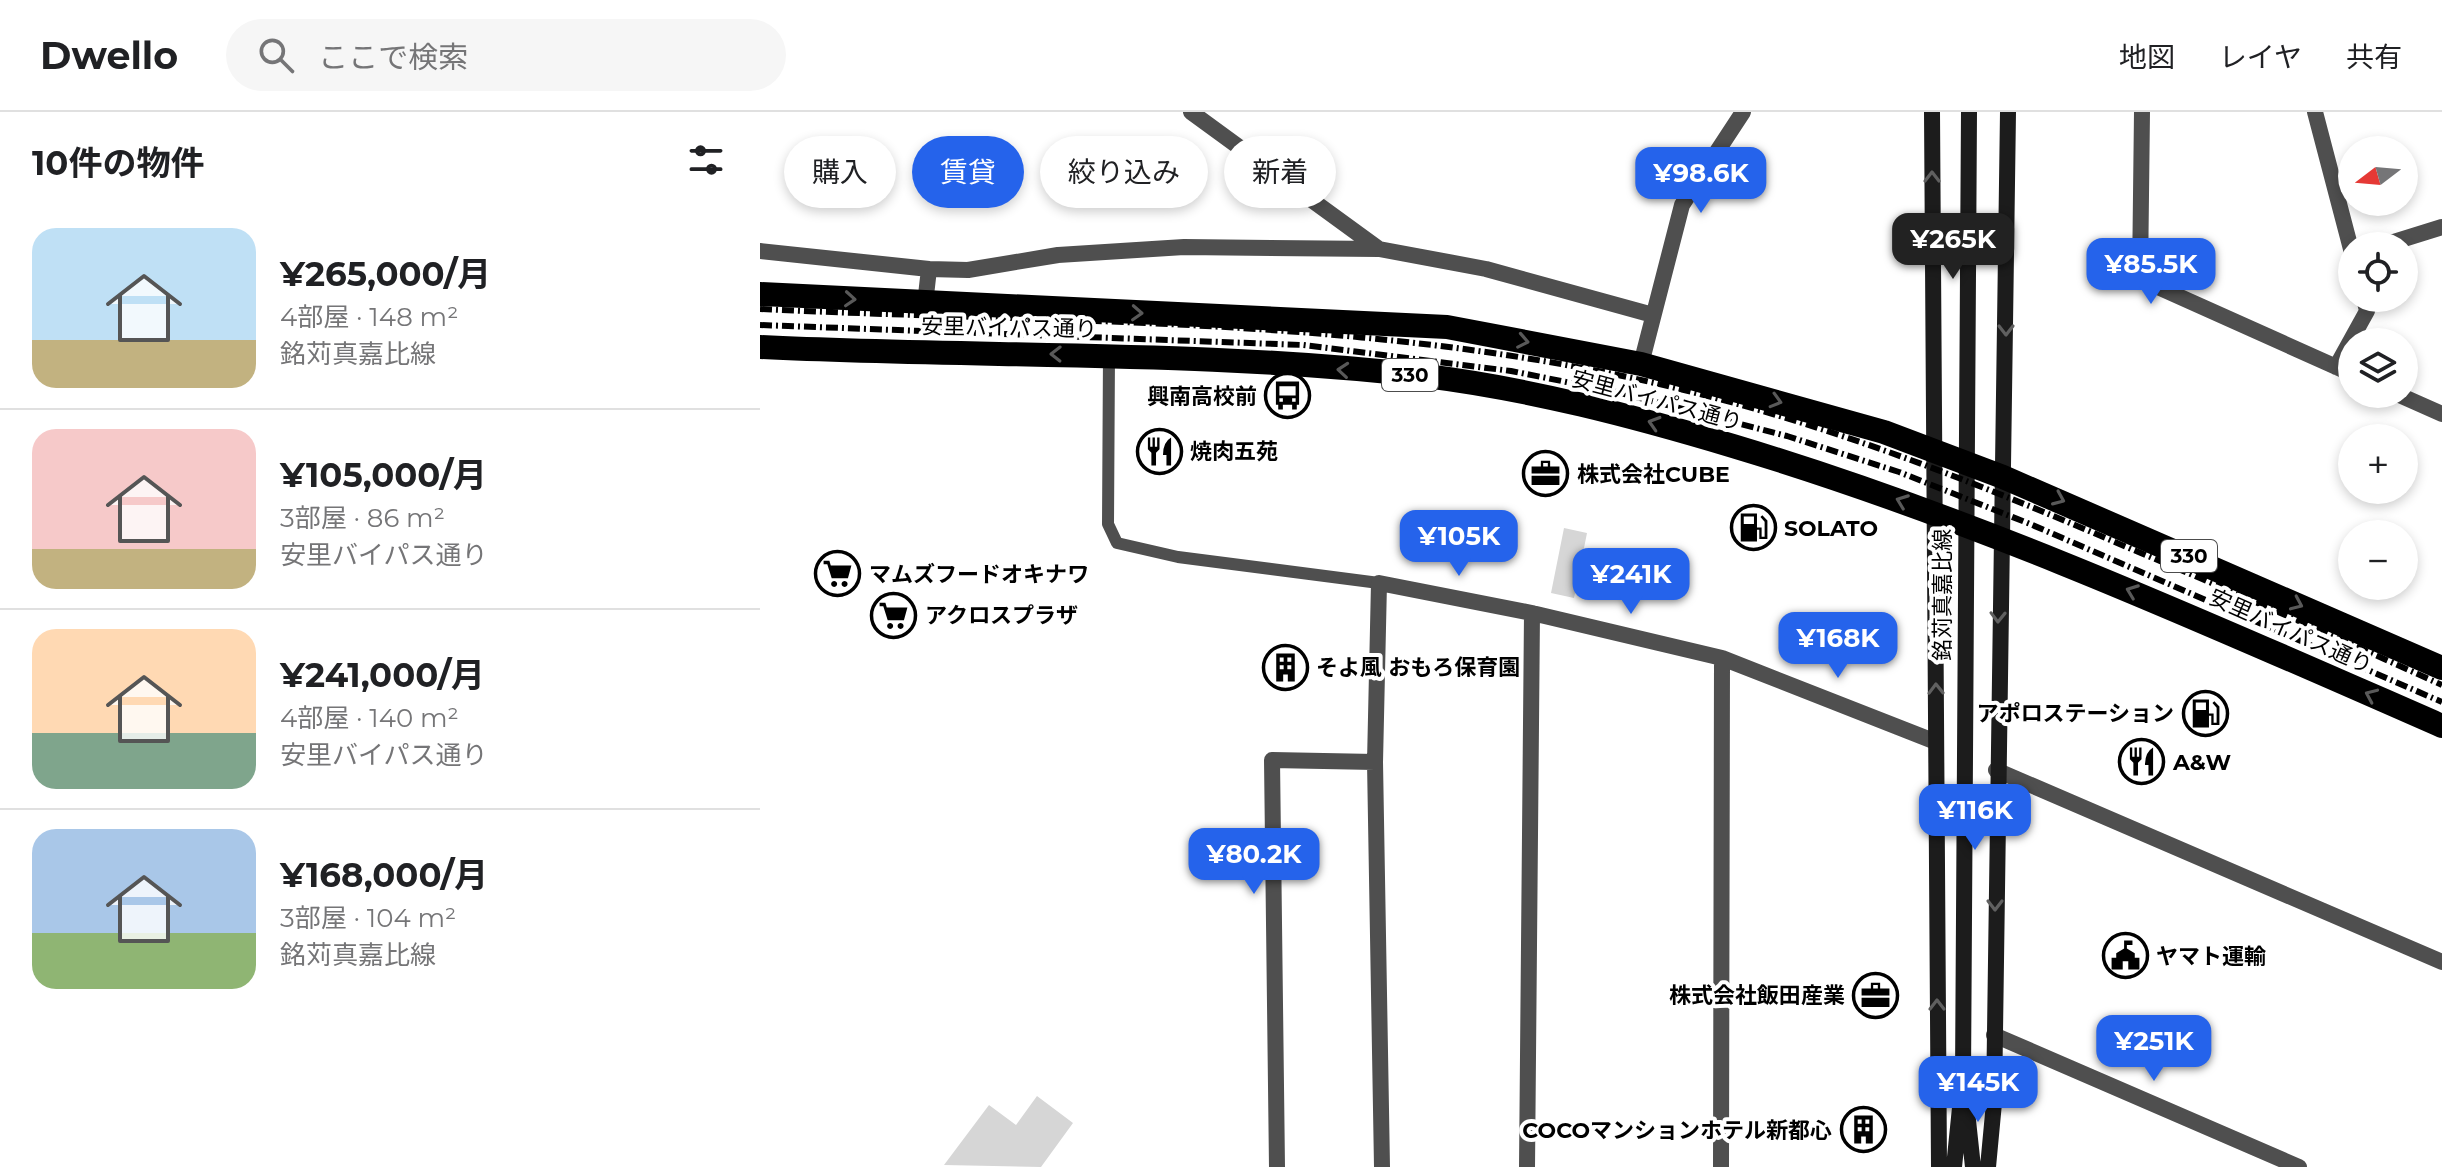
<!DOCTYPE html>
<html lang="ja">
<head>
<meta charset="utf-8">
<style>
  body { margin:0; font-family:Montserrat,"Noto Sans JP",sans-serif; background:#f6f6f6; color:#202124; height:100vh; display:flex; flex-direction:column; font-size:30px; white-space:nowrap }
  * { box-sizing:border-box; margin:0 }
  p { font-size:26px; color:#757577 }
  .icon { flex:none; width:44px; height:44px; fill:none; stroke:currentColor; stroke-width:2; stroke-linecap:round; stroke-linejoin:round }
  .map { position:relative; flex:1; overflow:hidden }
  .details { display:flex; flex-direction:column; background:#fff; width:760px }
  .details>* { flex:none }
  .guide { position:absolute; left:24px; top:24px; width:760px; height:72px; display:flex; gap:16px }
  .needle { width:52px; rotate:254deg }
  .tools { position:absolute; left:1578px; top:24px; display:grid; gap:16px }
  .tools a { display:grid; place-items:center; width:80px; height:80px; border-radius:50%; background:#fff; box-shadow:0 4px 12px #0003; font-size:40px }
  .price { position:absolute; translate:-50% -68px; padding:0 18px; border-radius:16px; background:#2563eb; color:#fff; font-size:26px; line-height:52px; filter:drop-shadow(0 2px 4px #0008) }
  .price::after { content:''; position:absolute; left:50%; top:48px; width:24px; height:18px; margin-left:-12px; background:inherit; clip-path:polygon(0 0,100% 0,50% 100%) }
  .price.current { background:#222; color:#fff }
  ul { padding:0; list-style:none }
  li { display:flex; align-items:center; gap:24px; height:200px; padding:0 32px }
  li+li { border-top:2px solid #e0e0e0 }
  li span { display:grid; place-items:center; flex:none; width:224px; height:160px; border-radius:24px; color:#555 }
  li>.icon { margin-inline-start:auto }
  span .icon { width:96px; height:96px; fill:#fffc; stroke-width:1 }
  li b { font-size:34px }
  h2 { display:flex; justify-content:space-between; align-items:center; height:96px; padding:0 32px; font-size:34px }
  .pill { padding:0 28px; border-radius:36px; background:#fff; box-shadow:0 4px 12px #0003; font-size:28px; line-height:72px }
  .pill.current { background:#2563eb; color:#fff }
  header { display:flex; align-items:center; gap:48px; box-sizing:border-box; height:112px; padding:0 40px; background:#fff; border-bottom:2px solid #e0e0e0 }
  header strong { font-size:38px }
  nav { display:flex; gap:44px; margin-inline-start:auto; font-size:28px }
  .search { width:560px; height:72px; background:#f6f6f6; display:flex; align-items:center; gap:20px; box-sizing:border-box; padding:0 28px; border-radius:44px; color:#757577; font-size:30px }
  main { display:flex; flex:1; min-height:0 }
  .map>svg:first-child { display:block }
  .green { fill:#d6d6d6 }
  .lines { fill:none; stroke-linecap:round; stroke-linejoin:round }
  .lane { stroke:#4f4f4f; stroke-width:12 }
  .street { stroke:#4f4f4f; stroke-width:16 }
  .secondary { stroke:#1c1c1c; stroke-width:16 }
  .highway { stroke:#000; stroke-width:24 }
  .rail { stroke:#000; stroke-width:6; stroke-dasharray:12 4 2 4; stroke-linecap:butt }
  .oneway { stroke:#606060 }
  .oneway2 { stroke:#595959 }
  .labels { text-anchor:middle; stroke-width:8; stroke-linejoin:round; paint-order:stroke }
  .shield { fill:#fff; stroke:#4c4c4c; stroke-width:2 }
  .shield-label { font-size:20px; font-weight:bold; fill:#000 }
  .street-label { font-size:22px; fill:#000; stroke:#fff }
  .poi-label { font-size:22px; font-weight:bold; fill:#000; stroke:#fff; text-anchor:start }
</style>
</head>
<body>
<header>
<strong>Dwello</strong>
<div class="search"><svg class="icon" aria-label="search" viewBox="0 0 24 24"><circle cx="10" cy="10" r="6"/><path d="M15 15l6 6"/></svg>ここで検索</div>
<nav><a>地図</a><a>レイヤ</a><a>共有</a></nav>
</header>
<main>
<section class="details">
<h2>10件の物件<svg class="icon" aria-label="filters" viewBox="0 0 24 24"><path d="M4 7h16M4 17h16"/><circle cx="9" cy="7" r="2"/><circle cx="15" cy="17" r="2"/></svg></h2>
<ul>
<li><span style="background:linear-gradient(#bfe0f5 70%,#c2b280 0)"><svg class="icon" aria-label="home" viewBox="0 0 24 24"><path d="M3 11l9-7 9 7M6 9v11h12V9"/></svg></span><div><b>¥265,000/月</b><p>4部屋 · 148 m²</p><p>銘苅真嘉比線</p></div></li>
<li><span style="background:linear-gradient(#f6c9c9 75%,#c2b280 0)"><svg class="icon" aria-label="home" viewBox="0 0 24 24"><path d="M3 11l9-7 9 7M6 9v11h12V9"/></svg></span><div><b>¥105,000/月</b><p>3部屋 · 86 m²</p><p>安里バイパス通り</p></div></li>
<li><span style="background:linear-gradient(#ffd9b3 65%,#7fa58c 0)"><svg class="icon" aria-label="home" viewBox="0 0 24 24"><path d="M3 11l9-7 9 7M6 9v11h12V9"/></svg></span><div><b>¥241,000/月</b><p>4部屋 · 140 m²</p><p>安里バイパス通り</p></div></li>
<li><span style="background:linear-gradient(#a9c7e8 65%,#8fb573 0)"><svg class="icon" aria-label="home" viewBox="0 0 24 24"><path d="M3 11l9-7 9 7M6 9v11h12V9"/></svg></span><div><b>¥168,000/月</b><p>3部屋 · 104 m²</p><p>銘苅真嘉比線</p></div></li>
</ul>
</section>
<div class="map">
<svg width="1682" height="1055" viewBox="0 0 1682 1055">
  <rect width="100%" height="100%" fill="#fff"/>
  <path class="green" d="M804,416L827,421L814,486L791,481Z
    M277,984L313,1011L281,1055L184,1053L229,993L256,1013Z"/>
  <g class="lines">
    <path class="lane" d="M349,242L348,412L357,431L418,445L619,471"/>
    <path class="street" d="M431,0L619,137L726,157L893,203
      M1382,0L1380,167L1592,262
      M1555,0L1592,141
      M1621,134L1682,115
      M0,139L169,157
      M165,192L169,157L208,158L298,143L424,135L619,137
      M881,252L922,93L983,0
      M1576,255L1607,199L1604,186
      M1637,282L1682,302
      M1236,658L1682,850
      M1234,923L1539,1055
      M517,1055L512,648L615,650
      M622,1055L615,650L619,471L772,501L962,546L1176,630
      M767,1055L772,501
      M961,1055L962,546"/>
    <path class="secondary" d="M1172,0L1179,1055
      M1207,999L1213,1055
      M1194,1055L1203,966L1209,0
      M1228,1055L1234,991L1248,0"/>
    <path class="highway" d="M0,182L687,215L881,252L1124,320L1243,365L1682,556
      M0,235C222,246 445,238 666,264C770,277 873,304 973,334C1217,407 1449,512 1682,614"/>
    <path class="rail" d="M0,197C312,212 626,203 932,280C1082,317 1227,375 1369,436C1474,480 1578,526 1682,573
      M0,213L543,233L751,259L857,280L1027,324L1139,360L1270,412L1682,590"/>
  </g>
  <defs><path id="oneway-chevron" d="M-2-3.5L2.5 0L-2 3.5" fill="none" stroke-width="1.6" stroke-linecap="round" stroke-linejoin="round" transform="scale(2)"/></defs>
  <g class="oneway">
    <use href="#oneway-chevron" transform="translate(1172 65) rotate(-90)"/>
    <use href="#oneway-chevron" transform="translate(1246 218) rotate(90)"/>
    <use href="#oneway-chevron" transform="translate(1238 505) rotate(91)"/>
    <use href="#oneway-chevron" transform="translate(1176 577) rotate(-91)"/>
    <use href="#oneway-chevron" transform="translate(1235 793) rotate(90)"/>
    <use href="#oneway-chevron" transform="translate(1177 893) rotate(-90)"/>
  </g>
  <g class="oneway2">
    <use href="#oneway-chevron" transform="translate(90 187) rotate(4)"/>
    <use href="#oneway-chevron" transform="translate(377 201) rotate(3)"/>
    <use href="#oneway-chevron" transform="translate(763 229) rotate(11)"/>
    <use href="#oneway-chevron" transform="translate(296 242) rotate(-179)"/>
    <use href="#oneway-chevron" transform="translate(583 258) rotate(-175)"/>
    <use href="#oneway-chevron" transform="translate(1016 289) rotate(16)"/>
    <use href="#oneway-chevron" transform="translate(894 311) rotate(-163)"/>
    <use href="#oneway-chevron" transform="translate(1299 387) rotate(23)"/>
    <use href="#oneway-chevron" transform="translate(1142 389) rotate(-159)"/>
    <use href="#oneway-chevron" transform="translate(1372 479) rotate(-159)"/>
    <use href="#oneway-chevron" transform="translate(1537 492) rotate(24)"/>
    <use href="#oneway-chevron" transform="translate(1611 583) rotate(-156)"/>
  </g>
  <defs>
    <symbol id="bus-ring" viewBox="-11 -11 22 22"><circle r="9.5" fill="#fff" stroke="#000" stroke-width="1.5"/><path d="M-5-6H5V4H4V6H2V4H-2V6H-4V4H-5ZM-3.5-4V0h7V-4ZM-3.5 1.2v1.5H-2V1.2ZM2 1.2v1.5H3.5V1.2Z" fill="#000"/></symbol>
    <symbol id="restaurant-ring" viewBox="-11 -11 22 22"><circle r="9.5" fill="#fff" stroke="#000" stroke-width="1.5"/><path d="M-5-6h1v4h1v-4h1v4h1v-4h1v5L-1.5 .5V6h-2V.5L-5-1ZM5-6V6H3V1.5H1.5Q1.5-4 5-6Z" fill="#000"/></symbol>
    <symbol id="office-ring" viewBox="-11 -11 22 22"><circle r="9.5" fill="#fff" stroke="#000" stroke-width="1.5"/><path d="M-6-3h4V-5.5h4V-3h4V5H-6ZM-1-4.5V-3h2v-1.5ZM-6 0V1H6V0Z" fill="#000"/></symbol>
    <symbol id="fuel-ring" viewBox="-11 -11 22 22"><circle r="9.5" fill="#fff" stroke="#000" stroke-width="1.5"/><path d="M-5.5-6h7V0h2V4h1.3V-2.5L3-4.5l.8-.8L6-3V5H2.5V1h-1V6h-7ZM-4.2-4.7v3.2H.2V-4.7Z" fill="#000"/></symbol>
    <symbol id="supermarket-ring" viewBox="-11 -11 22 22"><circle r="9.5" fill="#fff" stroke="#000" stroke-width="1.5"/><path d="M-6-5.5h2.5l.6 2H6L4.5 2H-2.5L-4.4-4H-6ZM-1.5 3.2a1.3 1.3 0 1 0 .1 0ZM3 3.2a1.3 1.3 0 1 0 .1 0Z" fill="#000"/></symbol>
    <symbol id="building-ring" viewBox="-11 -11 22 22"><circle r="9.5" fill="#fff" stroke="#000" stroke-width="1.5"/><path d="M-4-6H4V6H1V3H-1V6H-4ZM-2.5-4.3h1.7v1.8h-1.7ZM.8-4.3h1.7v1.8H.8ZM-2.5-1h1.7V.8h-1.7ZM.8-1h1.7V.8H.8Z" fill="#000"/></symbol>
    <symbol id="civic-ring" viewBox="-11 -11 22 22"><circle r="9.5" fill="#fff" stroke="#000" stroke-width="1.5"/><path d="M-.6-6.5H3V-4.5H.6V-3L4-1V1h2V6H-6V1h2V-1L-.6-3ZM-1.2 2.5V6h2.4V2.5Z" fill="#000"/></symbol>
  </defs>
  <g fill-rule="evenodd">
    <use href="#bus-ring" x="502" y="258" width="51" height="51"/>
    <use href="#restaurant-ring" x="374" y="314" width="51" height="51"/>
    <use href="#office-ring" x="760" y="336" width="51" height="51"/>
    <use href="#fuel-ring" x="968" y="390" width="51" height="51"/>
    <use href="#supermarket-ring" x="52" y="436" width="51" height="51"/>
    <use href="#supermarket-ring" x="108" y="478" width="51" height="51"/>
    <use href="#building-ring" x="500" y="530" width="51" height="51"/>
    <use href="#fuel-ring" x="1420" y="576" width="51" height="51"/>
    <use href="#restaurant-ring" x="1356" y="624" width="51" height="51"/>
    <use href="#civic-ring" x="1340" y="818" width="51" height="51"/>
    <use href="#office-ring" x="1090" y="858" width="51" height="51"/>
    <use href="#building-ring" x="1078" y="992" width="51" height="51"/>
  </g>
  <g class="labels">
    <g class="shield">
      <rect x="622" y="247" width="56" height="32" rx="6"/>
      <rect x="1401" y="428" width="56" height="32" rx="6"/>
    </g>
    <g class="shield-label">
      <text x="650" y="270">330</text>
      <text x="1429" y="451">330</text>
    </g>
    <g class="street-label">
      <text transform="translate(249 215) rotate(1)" y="8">安里バイパス通り</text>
      <text transform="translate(897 288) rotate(15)" y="8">安里バイパス通り</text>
      <text transform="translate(1182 483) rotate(-90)" y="8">銘苅真嘉比線</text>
      <text transform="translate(1531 519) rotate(24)" y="8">安里バイパス通り</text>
    </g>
    <g class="poi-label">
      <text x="497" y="292" text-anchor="end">興南高校前</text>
      <text x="430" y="347">焼肉五苑</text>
      <text x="817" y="370">株式会社CUBE</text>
      <text x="1024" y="424">SOLATO</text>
      <text x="109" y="470">マムズフードオキナワ</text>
      <text x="165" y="511">アクロスプラザ</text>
      <text x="556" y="563">そよ風 おもろ保育園</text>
      <text x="1414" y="609" text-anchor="end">アポロステーション</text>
      <text x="1413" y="658">A&amp;W</text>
      <text x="1396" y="852">ヤマト運輸</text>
      <text x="1085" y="891" text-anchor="end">株式会社飯田産業</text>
      <text x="1072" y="1026" text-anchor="end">COCOマンションホテル新都心</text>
    </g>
  </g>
</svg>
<div class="tools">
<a><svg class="needle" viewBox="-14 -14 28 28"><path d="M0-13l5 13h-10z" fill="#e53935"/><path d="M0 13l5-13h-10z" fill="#757577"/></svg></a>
<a><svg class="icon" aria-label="locate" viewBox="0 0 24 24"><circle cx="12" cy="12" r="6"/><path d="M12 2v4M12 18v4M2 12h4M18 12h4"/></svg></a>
<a><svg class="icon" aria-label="layers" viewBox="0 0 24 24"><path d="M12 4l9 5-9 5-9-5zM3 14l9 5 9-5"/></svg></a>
<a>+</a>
<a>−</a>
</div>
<b class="price" style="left:941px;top:103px">¥98.6K</b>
<b class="price current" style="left:1193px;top:169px">¥265K</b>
<b class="price" style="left:1391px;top:194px">¥85.5K</b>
<b class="price" style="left:699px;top:466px">¥105K</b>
<b class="price" style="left:871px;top:504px">¥241K</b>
<b class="price" style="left:1078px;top:568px">¥168K</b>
<b class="price" style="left:1215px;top:740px">¥116K</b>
<b class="price" style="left:494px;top:784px">¥80.2K</b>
<b class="price" style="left:1394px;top:971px">¥251K</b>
<b class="price" style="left:1218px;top:1012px">¥145K</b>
<div class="guide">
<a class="pill">購入</a>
<a class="pill current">賃貸</a>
<a class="pill">絞り込み</a>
<a class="pill">新着</a>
</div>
</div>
</main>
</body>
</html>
